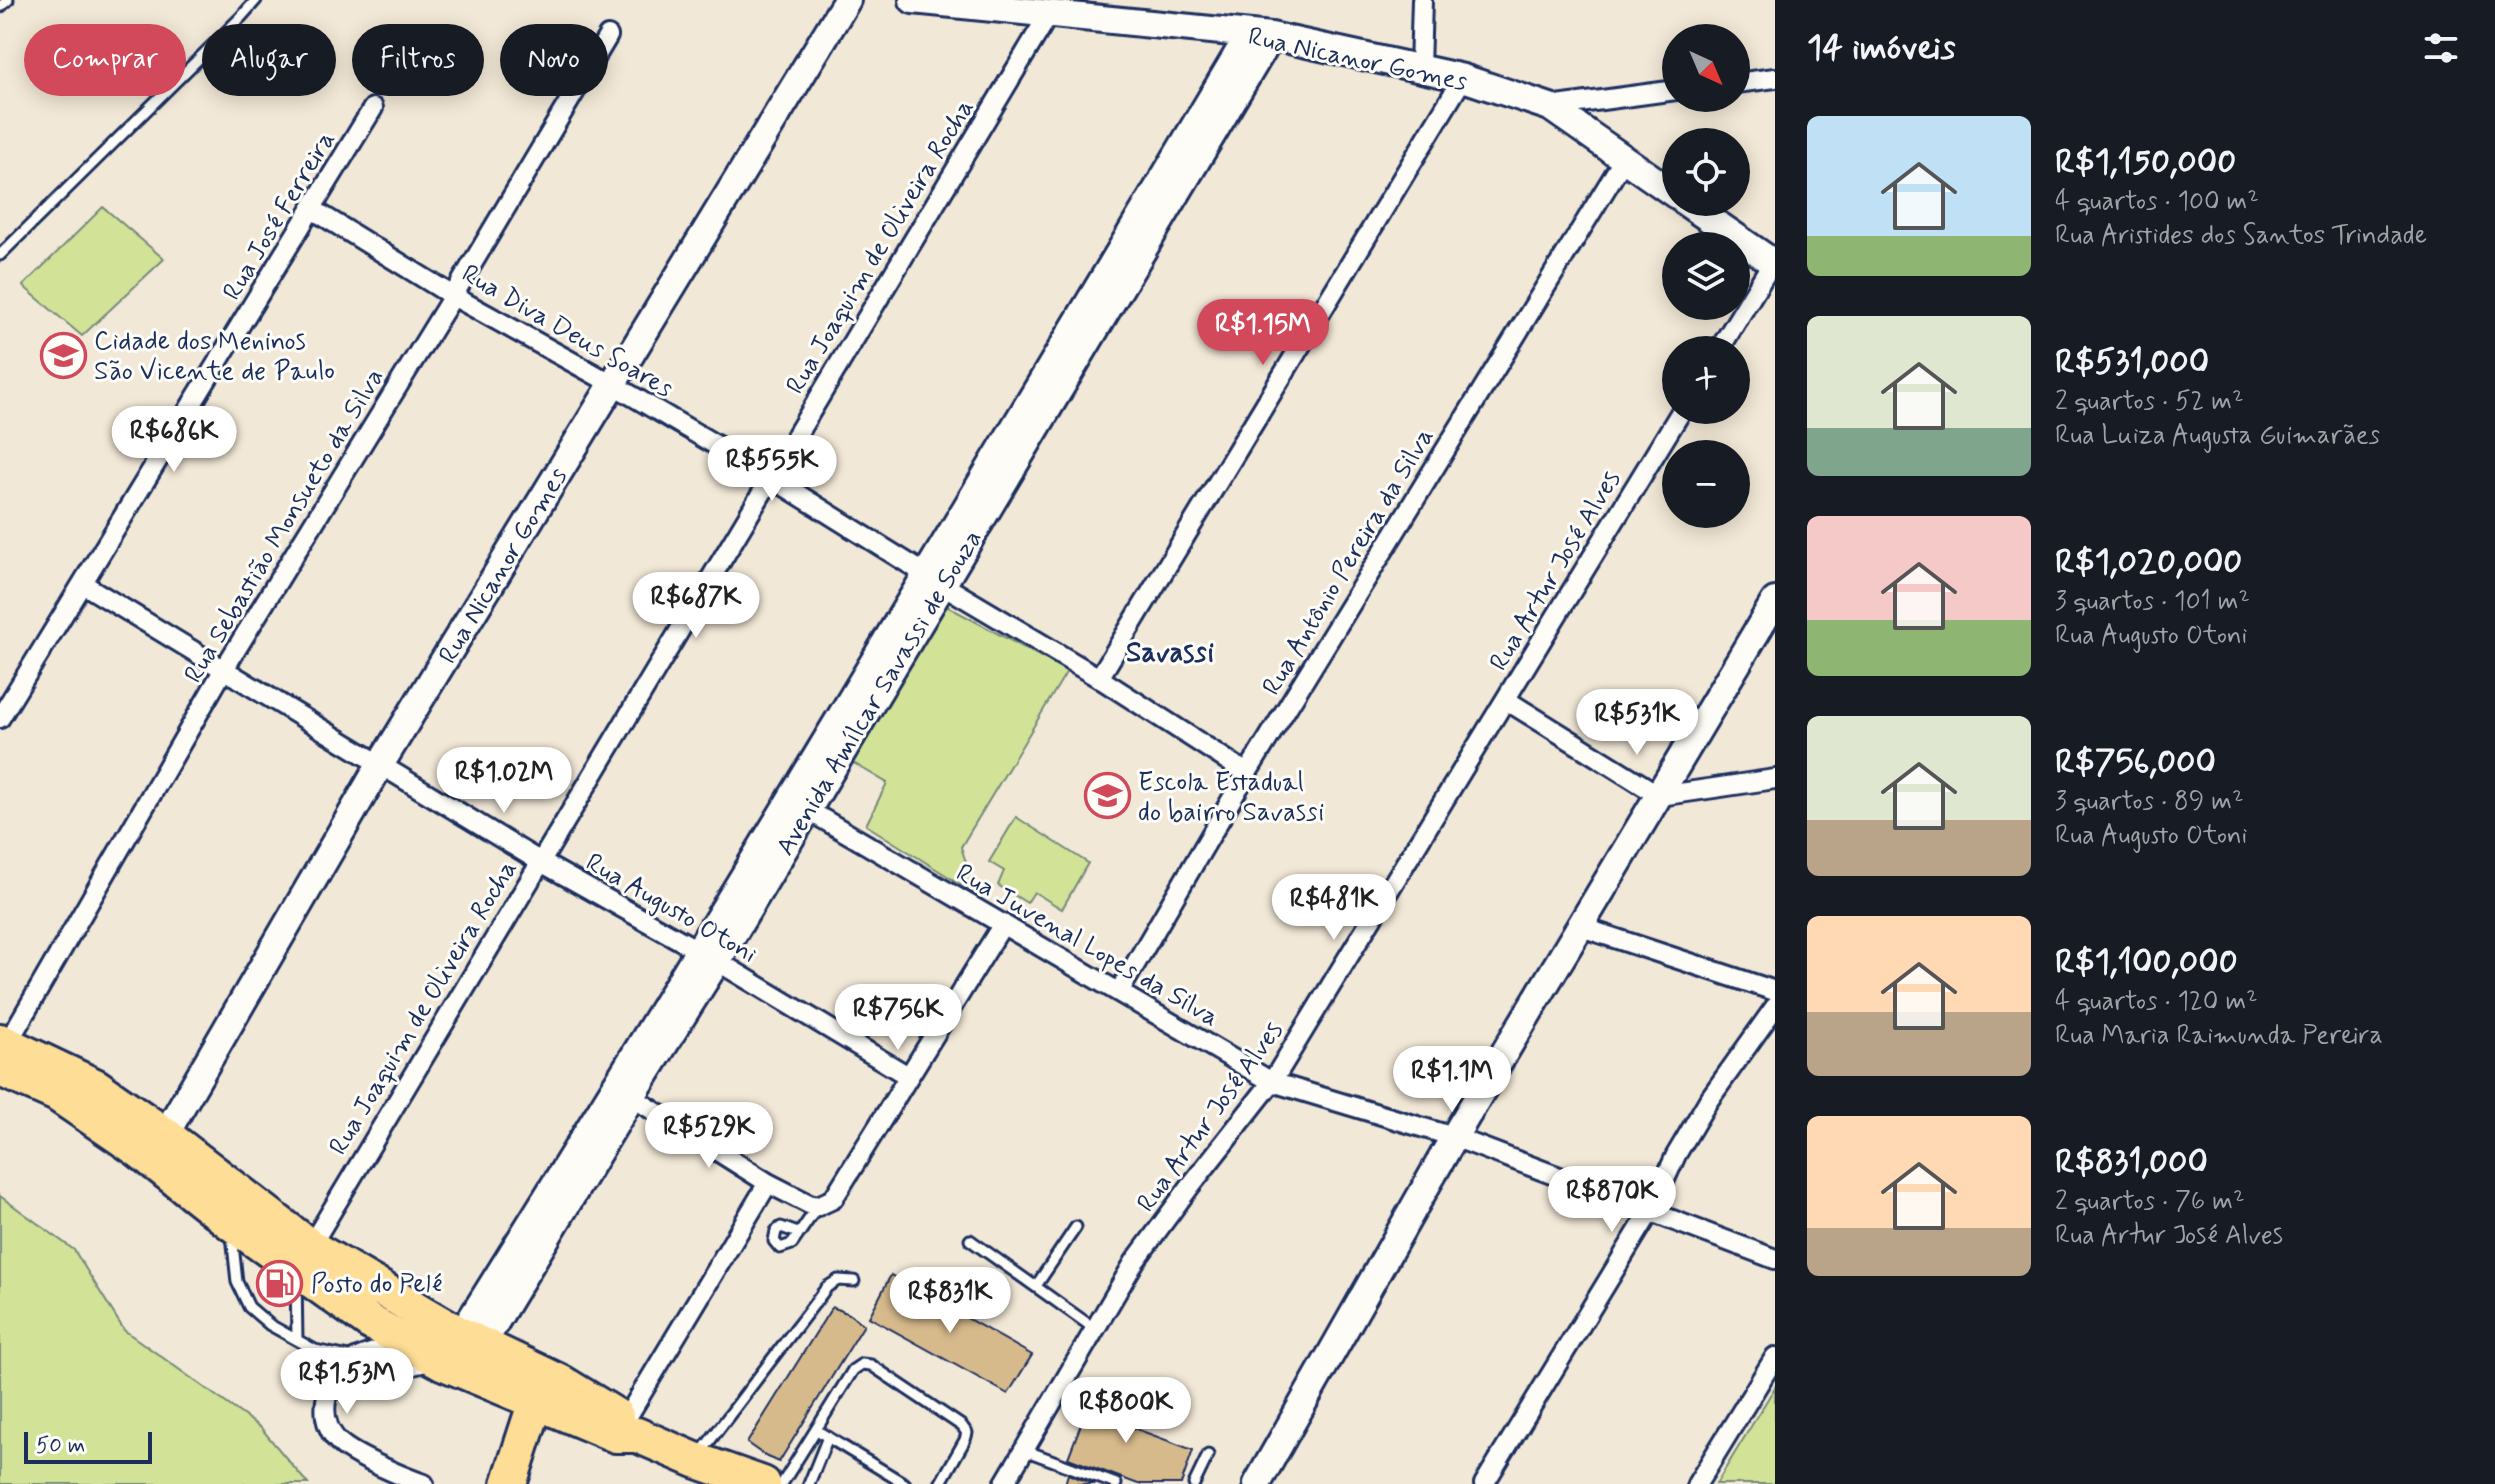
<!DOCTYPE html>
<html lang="pt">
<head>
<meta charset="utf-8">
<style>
  body { margin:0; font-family:Mynerve,sans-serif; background:#242831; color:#f1f3f6; height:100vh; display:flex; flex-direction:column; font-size:30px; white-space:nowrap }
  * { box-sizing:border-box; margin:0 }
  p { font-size:26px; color:#9ea1a6 }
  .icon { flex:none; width:44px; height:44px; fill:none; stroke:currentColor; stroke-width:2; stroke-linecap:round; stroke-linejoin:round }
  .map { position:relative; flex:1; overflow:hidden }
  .drawer { display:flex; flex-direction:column; background:#171b24; width:720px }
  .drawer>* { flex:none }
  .banner { position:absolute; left:24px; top:24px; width:760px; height:72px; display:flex; gap:16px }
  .needle { width:52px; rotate:136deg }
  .buttons { position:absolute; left:1662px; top:24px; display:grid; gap:16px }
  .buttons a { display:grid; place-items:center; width:88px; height:88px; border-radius:50%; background:#171b24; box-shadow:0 4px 20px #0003; font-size:40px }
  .scale { position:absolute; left:24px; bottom:20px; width:128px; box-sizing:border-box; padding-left:8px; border:4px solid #1b2f5e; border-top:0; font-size:22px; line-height:28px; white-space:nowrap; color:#1b2f5e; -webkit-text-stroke:6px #fdfcf7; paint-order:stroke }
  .price { position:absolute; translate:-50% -68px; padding:0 18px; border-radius:28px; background:#fff; color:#222; font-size:26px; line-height:52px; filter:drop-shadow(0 2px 4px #0008) }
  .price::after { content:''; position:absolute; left:50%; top:48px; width:24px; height:18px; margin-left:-12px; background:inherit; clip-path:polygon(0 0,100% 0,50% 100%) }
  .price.on { background:#d1495b; color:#fff }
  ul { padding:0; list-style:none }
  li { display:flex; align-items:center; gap:24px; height:200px; padding:0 32px }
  li span { display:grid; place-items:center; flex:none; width:224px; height:160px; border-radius:12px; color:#555 }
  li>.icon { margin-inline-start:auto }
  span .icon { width:96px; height:96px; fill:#fffc; stroke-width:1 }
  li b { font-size:34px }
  h2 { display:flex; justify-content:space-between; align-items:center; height:96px; padding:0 32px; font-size:34px }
  .pill { padding:0 28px; border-radius:36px; background:#171b24; box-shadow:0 4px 20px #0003; font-size:28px; line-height:72px }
  .pill.on { background:#d1495b; color:#fff }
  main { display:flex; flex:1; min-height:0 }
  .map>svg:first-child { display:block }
  .green { fill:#d2e397; stroke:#76897a; stroke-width:2 }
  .building { fill:#d7ba8c; stroke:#1b2f5e; stroke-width:2 }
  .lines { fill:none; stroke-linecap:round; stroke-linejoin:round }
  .lane-casing { stroke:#1b2f5e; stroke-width:15 }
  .street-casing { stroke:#1b2f5e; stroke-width:24 }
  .secondary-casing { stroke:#1b2f5e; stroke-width:32 }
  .highway-casing { stroke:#1b2f5e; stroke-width:40 }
  .lane { stroke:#fdfcf7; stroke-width:9 }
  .street { stroke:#fdfcf7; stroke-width:18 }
  .secondary { stroke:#fdfcf7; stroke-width:26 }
  .highway { stroke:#fedd96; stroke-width:34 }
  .labels { text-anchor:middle; stroke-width:6; stroke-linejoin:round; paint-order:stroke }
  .street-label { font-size:26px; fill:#1b2f5e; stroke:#fdfcf7 }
  .poi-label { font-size:26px; fill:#1b2f5e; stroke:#fdfcf7; text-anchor:start }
  .neighbourhood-label { font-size:28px; font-weight:bold; fill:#1b2f5e; stroke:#fdfcf7 }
</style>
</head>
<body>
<main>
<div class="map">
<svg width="1775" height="1484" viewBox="0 0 1775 1484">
  <rect width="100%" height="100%" fill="#f2e8d7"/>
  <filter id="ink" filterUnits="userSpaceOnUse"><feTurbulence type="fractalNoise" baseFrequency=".0125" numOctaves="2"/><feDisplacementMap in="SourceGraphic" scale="16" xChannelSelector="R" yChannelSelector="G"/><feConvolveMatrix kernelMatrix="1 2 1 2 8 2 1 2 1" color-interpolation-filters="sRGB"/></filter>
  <g filter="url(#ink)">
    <path class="green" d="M103,207L164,259L82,336L23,286Z
      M941,603L1067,671L961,847L976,894L866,825L887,783L845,758Z
      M1016,817L1088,863L1062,909L1034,892L1027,903L998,885L1004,871L989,862Z
      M0,1196L74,1250L124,1330L261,1428L308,1484H0Z
      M1775,1387V1484H1716Z"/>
    <path class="building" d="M891,1275L1032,1355L1008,1394L869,1317Z
      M832,1307L849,1314L864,1325L779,1462L767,1457L747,1443Z
      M1096,1385L1130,1396L1120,1423L1193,1450L1181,1484H1138L1068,1458Z
      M1068,1474L1094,1484H1065Z"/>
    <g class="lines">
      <defs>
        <path id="lane" d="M0,7L8,0
          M0,255L241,17L256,0
          M798,1233L781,1227L776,1231L774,1241L780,1248L792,1244L818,1206
          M232,1235L237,1282L249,1307L270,1325L315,1350L411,1370L428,1366
          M970,1240L1095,1329
          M296,1278L297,1340
          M1036,1286L1076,1227
          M816,1430L905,1484
          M1024,1450L1116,1484
          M699,1455L827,1287L838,1280L854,1281
          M782,1484L853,1370L862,1364L871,1365L962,1426L967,1433L965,1440L940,1484
          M809,1484L828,1437
          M1194,1484L1208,1455"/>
        <path id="street" d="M1420,69L1422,0
          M1736,83L1775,78
          M1550,107L1676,90
          M312,209L453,296L612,384L770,477L943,585L1099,678L1247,773
          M1719,350L1772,263L1775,262
          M83,584L539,861L717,961L908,1076
          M1099,678L1463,78
          M1506,700L1660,796L1775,779
          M0,718L373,108
          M799,805L1272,1082L1454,1137L1775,1259
          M1581,927L1775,991
          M1119,992L1247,773L1624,159
          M7,1044L224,669L453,296L608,36
          M624,1092L768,1183L809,1204L818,1206L833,1199L1003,924
          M310,1247L1049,14
          M408,1343C391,1348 370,1351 354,1360C323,1377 313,1425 345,1447C362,1459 405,1478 424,1484
          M620,1429L768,1183
          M1004,1484L1135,1261L1191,1185L1272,1082L1682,410
          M1484,1484L1651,1210L1676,1155L1708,1101L1775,1007
          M1697,1484L1775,1357"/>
        <path id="secondary" d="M913,0L1271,36L1463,78L1550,107L1676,195
          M1685,202L1775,264
          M165,1135L380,765L847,0
          M461,1335C730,906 989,470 1249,35
          M481,1346L632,1096L717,961L1271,36
          M1257,1484L1454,1137L1775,601"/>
        <path id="highway" d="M0,1041L95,1086L165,1135L310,1247L461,1335L562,1383L616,1416
          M0,1069L57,1094L139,1150L230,1222L370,1322L442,1362L616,1435H637L695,1460L763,1484
          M509,1484L536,1401"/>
      </defs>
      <use href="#lane" class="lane-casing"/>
      <use href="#street" class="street-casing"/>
      <use href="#secondary" class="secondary-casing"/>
      <use href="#highway" class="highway-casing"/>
      <use href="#lane" class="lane"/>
      <use href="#street" class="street"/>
      <use href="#secondary" class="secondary"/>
      <use href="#highway" class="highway"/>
    </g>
  </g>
  <defs>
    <symbol id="school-ring" viewBox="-11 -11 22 22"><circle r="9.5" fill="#fdfcf7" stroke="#d1495b" stroke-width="1.5"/><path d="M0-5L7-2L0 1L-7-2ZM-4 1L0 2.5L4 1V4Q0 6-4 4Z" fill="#d1495b"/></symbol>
    <symbol id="fuel-ring" viewBox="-11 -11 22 22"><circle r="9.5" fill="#fdfcf7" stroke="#d1495b" stroke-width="1.5"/><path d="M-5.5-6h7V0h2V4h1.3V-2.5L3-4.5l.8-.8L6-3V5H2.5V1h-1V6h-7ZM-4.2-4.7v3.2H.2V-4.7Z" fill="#d1495b"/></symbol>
  </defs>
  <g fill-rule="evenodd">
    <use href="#school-ring" x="38" y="330" width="51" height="51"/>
    <use href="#school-ring" x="1082" y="770" width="51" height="51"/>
    <use href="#fuel-ring" x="254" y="1258" width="51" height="51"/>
  </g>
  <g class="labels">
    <g class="street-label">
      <text transform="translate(1358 58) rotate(12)" y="9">Rua Nicanor Gomes</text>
      <text transform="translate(278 215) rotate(-59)" y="9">Rua José Ferreira</text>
      <text transform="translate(879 246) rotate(-59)" y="9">Rua Joaquim de Oliveira Rocha</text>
      <text transform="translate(568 330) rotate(30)" y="9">Rua Diva Deus Soares</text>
      <text transform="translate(283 525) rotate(-59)" y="9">Rua Sebastião Monsueto da Silva</text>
      <text transform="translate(1347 561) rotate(-59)" y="9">Rua Antônio Pereira da Silva</text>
      <text transform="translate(502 565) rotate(-59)" y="9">Rua Nicanor Gomes</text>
      <text transform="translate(1554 570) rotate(-59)" y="9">Rua Artur José Alves</text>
      <text transform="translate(878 692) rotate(-59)" y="9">Avenida Amílcar Savassi de Souza</text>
      <text transform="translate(672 907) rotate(30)" y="9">Rua Augusto Otoni</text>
      <text transform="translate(1088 944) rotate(30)" y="9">Rua Juvenal Lopes da Silva</text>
      <text transform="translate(422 1007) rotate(-59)" y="9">Rua Joaquim de Oliveira Rocha</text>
      <text transform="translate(1209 1116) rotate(-54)" y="9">Rua Artur José Alves</text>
    </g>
    <g class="poi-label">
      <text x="94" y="349">Cidade dos Meninos<tspan x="94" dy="30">São Vicente de Paulo</tspan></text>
      <text x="1138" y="790">Escola Estadual<tspan x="1138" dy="30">do bairro Savassi</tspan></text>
      <text x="311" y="1292">Posto do Pelé</text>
    </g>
    <g class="neighbourhood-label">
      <text x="1170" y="661">Savassi</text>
    </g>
  </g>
</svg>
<div class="buttons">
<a><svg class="needle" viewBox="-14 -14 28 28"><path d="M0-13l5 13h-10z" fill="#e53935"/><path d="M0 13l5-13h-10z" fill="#9ea1a6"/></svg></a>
<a><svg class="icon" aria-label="locate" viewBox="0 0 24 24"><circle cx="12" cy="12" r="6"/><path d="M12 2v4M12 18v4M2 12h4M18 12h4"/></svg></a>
<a><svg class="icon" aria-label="layers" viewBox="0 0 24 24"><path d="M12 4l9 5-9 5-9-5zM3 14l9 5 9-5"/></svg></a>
<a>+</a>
<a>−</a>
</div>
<div class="scale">50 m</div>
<b class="price on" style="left:1263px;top:367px">R$1.15M</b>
<b class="price" style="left:174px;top:474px">R$686K</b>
<b class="price" style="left:772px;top:503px">R$555K</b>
<b class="price" style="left:696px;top:640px">R$687K</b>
<b class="price" style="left:1637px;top:757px">R$531K</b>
<b class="price" style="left:504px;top:815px">R$1.02M</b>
<b class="price" style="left:1334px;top:942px">R$481K</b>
<b class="price" style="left:898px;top:1052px">R$756K</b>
<b class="price" style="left:1452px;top:1114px">R$1.1M</b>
<b class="price" style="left:709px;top:1170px">R$529K</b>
<b class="price" style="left:1612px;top:1234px">R$870K</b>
<b class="price" style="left:950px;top:1335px">R$831K</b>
<b class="price" style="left:347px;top:1416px">R$1.53M</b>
<b class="price" style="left:1126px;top:1445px">R$800K</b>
<div class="banner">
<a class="pill on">Comprar</a>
<a class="pill">Alugar</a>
<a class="pill">Filtros</a>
<a class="pill">Novo</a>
</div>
</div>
<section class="drawer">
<h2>14 imóveis<svg class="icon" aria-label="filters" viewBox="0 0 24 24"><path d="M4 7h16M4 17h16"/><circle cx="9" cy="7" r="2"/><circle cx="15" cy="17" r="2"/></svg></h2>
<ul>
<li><span style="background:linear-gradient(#bfe0f5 75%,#8fb573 0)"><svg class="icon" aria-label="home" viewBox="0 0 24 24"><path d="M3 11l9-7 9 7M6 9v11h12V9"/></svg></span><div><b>R$1,150,000</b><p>4 quartos · 100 m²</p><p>Rua Aristides dos Santos Trindade</p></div></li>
<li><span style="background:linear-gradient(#dfe7d0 70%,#7fa58c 0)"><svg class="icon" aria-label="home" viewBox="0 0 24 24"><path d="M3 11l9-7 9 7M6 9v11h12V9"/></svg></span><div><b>R$531,000</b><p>2 quartos · 52 m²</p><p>Rua Luiza Augusta Guimarães</p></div></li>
<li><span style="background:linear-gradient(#f6c9c9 65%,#8fb573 0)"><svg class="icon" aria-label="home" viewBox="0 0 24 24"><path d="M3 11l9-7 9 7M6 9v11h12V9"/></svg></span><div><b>R$1,020,000</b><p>3 quartos · 101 m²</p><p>Rua Augusto Otoni</p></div></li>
<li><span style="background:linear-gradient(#dfe7d0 65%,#b9a48a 0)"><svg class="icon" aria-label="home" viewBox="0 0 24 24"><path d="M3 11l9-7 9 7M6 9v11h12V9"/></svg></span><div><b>R$756,000</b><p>3 quartos · 89 m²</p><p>Rua Augusto Otoni</p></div></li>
<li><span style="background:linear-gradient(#ffd9b3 60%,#b9a48a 0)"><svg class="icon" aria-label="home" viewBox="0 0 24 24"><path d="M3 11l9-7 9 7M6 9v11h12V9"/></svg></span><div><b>R$1,100,000</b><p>4 quartos · 120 m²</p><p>Rua Maria Raimunda Pereira</p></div></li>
<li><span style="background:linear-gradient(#ffd9b3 70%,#b9a48a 0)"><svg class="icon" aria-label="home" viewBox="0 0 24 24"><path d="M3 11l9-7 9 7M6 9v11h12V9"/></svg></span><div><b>R$831,000</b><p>2 quartos · 76 m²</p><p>Rua Artur José Alves</p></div></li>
</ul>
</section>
</main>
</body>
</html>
